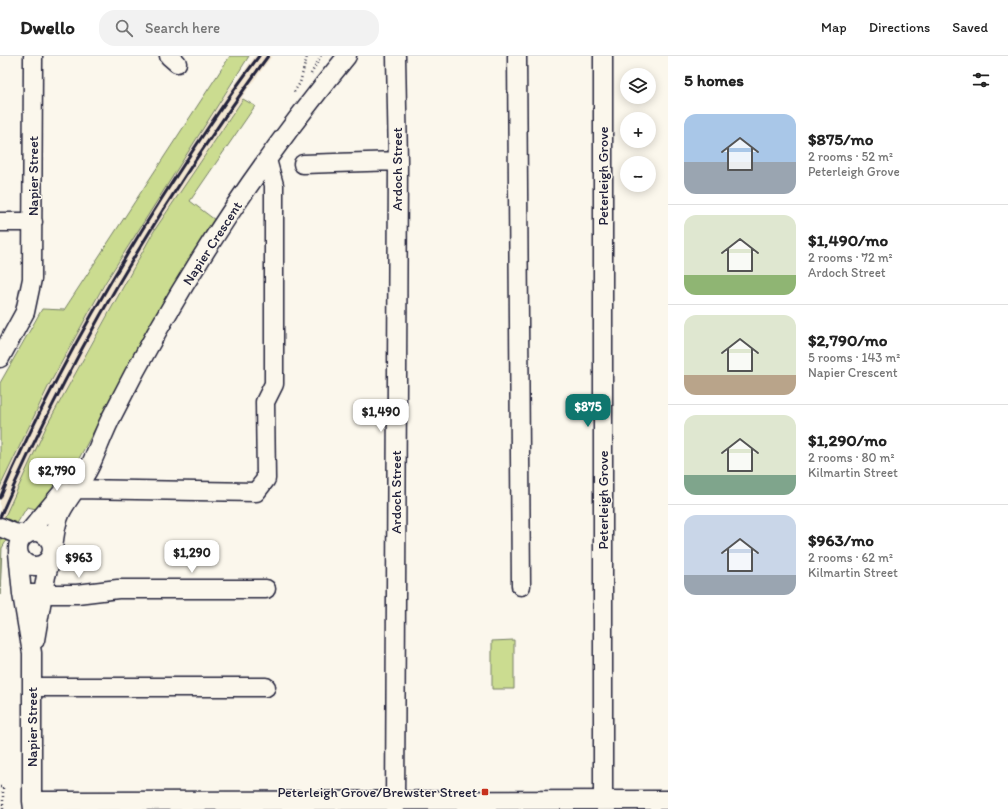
<!DOCTYPE html>
<html lang="en">
<head>
<meta charset="utf-8">
<style>
  body { margin:0; font-family:Itim,sans-serif; background:#f2f2f2; color:#222; height:100vh; display:flex; flex-direction:column; font-size:15px; white-space:nowrap }
  * { box-sizing:border-box; margin:0 }
  p { font-size:13px; color:#767676 }
  .icon { flex:none; width:22px; height:22px; fill:none; stroke:currentColor; stroke-width:2; stroke-linecap:round; stroke-linejoin:round }
  .map { position:relative; flex:1; overflow:hidden }
  .sheet { display:flex; flex-direction:column; background:#fff; width:340px }
  .sheet>* { flex:none }
  .buttons { position:absolute; left:620px; top:12px; display:grid; gap:8px }
  .buttons a { display:grid; place-items:center; width:36px; height:36px; border-radius:50%; background:#fff; box-shadow:0 2px 10px #0003; font-size:20px }
  .price { position:absolute; translate:-50% -34px; padding:0 9px; border-radius:8px; background:#fff; color:#222; font-size:13px; line-height:26px; filter:drop-shadow(0 1px 2px #0008) }
  .price::after { content:''; position:absolute; left:50%; top:24px; width:12px; height:9px; margin-left:-6px; background:inherit; clip-path:polygon(0 0,100% 0,50% 100%) }
  .price.current { background:#0f766e; color:#fff }
  ul { padding:0; list-style:none }
  li { display:flex; align-items:center; gap:12px; height:100px; padding:0 16px }
  li+li { border-top:1px solid #e0e0e0 }
  li span { display:grid; place-items:center; flex:none; width:112px; height:80px; border-radius:12px; color:#555 }
  li>.icon { margin-inline-start:auto }
  span .icon { width:48px; height:48px; fill:#fffc; stroke-width:1 }
  li b { font-size:17px }
  h2 { display:flex; justify-content:space-between; align-items:center; height:48px; padding:0 16px; font-size:17px }
  header { display:flex; align-items:center; gap:24px; box-sizing:border-box; height:56px; padding:0 20px; background:#fff; border-bottom:1px solid #e0e0e0 }
  header strong { font-size:19px }
  nav { display:flex; gap:22px; margin-inline-start:auto; font-size:14px }
  .search { width:280px; height:36px; background:#f2f2f2; display:flex; align-items:center; gap:10px; box-sizing:border-box; padding:0 14px; border-radius:16px; color:#767676; font-size:15px }
  main { display:flex; flex:1; min-height:0 }
  .map>svg:first-child { display:block }
  .built { fill:#f4e7d2 }
  .green { fill:#cbdc90; stroke:#767f66 }
  .lines { fill:none; stroke-linecap:round; stroke-linejoin:round }
  .minor-casing { stroke:#22223b; stroke-width:21 }
  .path { stroke:#22223b; stroke-width:2.5; stroke-dasharray:1 3; stroke-linecap:butt }
  .minor { stroke:#fbf7ec; stroke-width:18 }
  .rail { stroke:#22223b; stroke-width:3 }
  .poi-dot { fill:#c8321e; stroke:#fbf7ec; stroke-width:1.5 }
  .labels { text-anchor:middle; stroke-width:3; stroke-linejoin:round; paint-order:stroke }
  .street-label { font-size:14px; fill:#22223b; stroke:#fbf7ec }
  .poi-label { font-size:14px; fill:#22223b; stroke:#fbf7ec; text-anchor:end }
</style>
</head>
<body>
<header>
<strong>Dwello</strong>
<div class="search"><svg class="icon" aria-label="search" viewBox="0 0 24 24"><circle cx="10" cy="10" r="6"/><path d="M15 15l6 6"/></svg>Search here</div>
<nav><a>Map</a><a>Directions</a><a>Saved</a></nav>
</header>
<main>
<div class="map">
<svg width="668" height="753" viewBox="0 0 668 753">
  <rect width="100%" height="100%" fill="#fbf7ec"/>
  <filter id="ink" filterUnits="userSpaceOnUse"><feTurbulence type="fractalNoise" baseFrequency=".025" numOctaves="2"/><feDisplacementMap in="SourceGraphic" scale="8" xChannelSelector="R" yChannelSelector="G"/><feConvolveMatrix kernelMatrix="1 2 1 2 8 2 1 2 1" color-interpolation-filters="sRGB"/></filter>
  <g filter="url(#ink)">
    <path class="built" d="M255,0H272L242,41L243,43L154,175L87,294L0,471V431L48,331L90,253L185,98L231,30L233,31Z"/>
    <path class="green" d="M230,0H249L105,227L48,331L0,431V327L42,253L64,254Z
      M243,43L255,50L190,145L215,164L119,329L70,419L41,454L27,451L2,492L0,539V471L47,369L154,175Z
      M514,584V633H492V585Z"/>
    <g class="lines">
      <defs>
        <path id="minor" d="M169,0L177,7
          M517,0L521,530
          M603,0V738L606,753
          M303,108L398,105
          M0,166H33
          M0,302L25,256L32,223L33,0
          M77,433L256,436L266,423L265,346L274,328V129L267,104
          M0,471L14,477L26,479
          M18 493a17 17 0 1 1 34 0a17 17 0 1 1-34 0Z
          M28,477L64,434
          M53,494C54,482 55,468 61,456C69,440 82,427 90,410C98,393 104,375 113,358C177,231 256,110 347,0
          M18,496L22,538L32,597V745L33,753
          M22,538H77L118,533H266
          M35,584L46,520L52,499
          M32,631H266
          M32,745L668,744
          M395,753L398,105L396,0"/>
      </defs>
      <use href="#minor" class="minor-casing"/>
      <path class="path" d="M311,18L321,0
        M294,36L300,27L307,0
        M0,731H3V753"/>
      <use href="#minor" class="minor"/>
      <path class="rail" d="M0,442C45,338 101,238 162,142C193,94 224,46 259,0
        M0,461C71,298 163,143 268,0"/>
    </g>
  </g>
  <rect class="poi-dot" x="481" y="732" width="8" height="8" rx="2"/>
  <g class="labels">
    <g class="street-label">
      <text transform="translate(397 113) rotate(-90)" y="5">Ardoch Street</text>
      <text transform="translate(33 120) rotate(-90)" y="5">Napier Street</text>
      <text transform="translate(603 120) rotate(-90)" y="5">Peterleigh Grove</text>
      <text transform="translate(212 187) rotate(-57)" y="5">Napier Crescent</text>
      <text transform="translate(396 436) rotate(-90)" y="5">Ardoch Street</text>
      <text transform="translate(603 444) rotate(-90)" y="5">Peterleigh Grove</text>
      <text transform="translate(32 671) rotate(-90)" y="5">Napier Street</text>
    </g>
    <g class="poi-label">
      <text x="477" y="741">Peterleigh Grove/Brewster Street</text>
    </g>
  </g>
</svg>
<div class="buttons">
<a><svg class="icon" aria-label="layers" viewBox="0 0 24 24"><path d="M12 4l9 5-9 5-9-5zM3 14l9 5 9-5"/></svg></a>
<a>+</a>
<a>−</a>
</div>
<b class="price current" style="left:588px;top:372px">$875</b>
<b class="price" style="left:381px;top:377px">$1,490</b>
<b class="price" style="left:57px;top:436px">$2,790</b>
<b class="price" style="left:192px;top:518px">$1,290</b>
<b class="price" style="left:79px;top:523px">$963</b>
</div>
<section class="sheet">
<h2>5 homes<svg class="icon" aria-label="filters" viewBox="0 0 24 24"><path d="M4 7h16M4 17h16"/><circle cx="9" cy="7" r="2"/><circle cx="15" cy="17" r="2"/></svg></h2>
<ul>
<li><span style="background:linear-gradient(#a9c7e8 60%,#9aa5b1 0)"><svg class="icon" aria-label="home" viewBox="0 0 24 24"><path d="M3 11l9-7 9 7M6 9v11h12V9"/></svg></span><div><b>$875/mo</b><p>2 rooms · 52 m²</p><p>Peterleigh Grove</p></div></li>
<li><span style="background:linear-gradient(#dfe7d0 75%,#8fb573 0)"><svg class="icon" aria-label="home" viewBox="0 0 24 24"><path d="M3 11l9-7 9 7M6 9v11h12V9"/></svg></span><div><b>$1,490/mo</b><p>2 rooms · 72 m²</p><p>Ardoch Street</p></div></li>
<li><span style="background:linear-gradient(#dfe7d0 75%,#b9a48a 0)"><svg class="icon" aria-label="home" viewBox="0 0 24 24"><path d="M3 11l9-7 9 7M6 9v11h12V9"/></svg></span><div><b>$2,790/mo</b><p>5 rooms · 143 m²</p><p>Napier Crescent</p></div></li>
<li><span style="background:linear-gradient(#dfe7d0 75%,#7fa58c 0)"><svg class="icon" aria-label="home" viewBox="0 0 24 24"><path d="M3 11l9-7 9 7M6 9v11h12V9"/></svg></span><div><b>$1,290/mo</b><p>2 rooms · 80 m²</p><p>Kilmartin Street</p></div></li>
<li><span style="background:linear-gradient(#c9d6e8 75%,#9aa5b1 0)"><svg class="icon" aria-label="home" viewBox="0 0 24 24"><path d="M3 11l9-7 9 7M6 9v11h12V9"/></svg></span><div><b>$963/mo</b><p>2 rooms · 62 m²</p><p>Kilmartin Street</p></div></li>
</ul>
</section>
</main>
</body>
</html>
